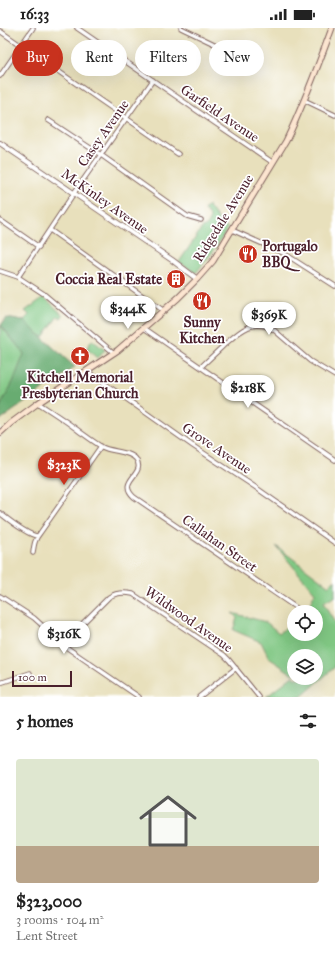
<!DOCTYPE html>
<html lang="en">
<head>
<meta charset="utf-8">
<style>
  body { margin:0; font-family:"IM FELL Great Primer",serif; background:#f6f6f6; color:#222; height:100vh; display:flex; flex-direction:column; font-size:15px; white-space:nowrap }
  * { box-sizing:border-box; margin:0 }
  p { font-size:13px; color:#767676 }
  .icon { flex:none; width:22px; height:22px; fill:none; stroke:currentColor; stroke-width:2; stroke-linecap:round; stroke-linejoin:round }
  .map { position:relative; height:669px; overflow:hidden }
  .drawer { display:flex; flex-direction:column; background:#fff; flex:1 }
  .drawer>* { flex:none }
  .hud { position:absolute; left:12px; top:12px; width:311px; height:36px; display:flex; gap:8px }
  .controls { position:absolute; left:287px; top:577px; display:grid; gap:8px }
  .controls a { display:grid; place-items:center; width:36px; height:36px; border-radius:50%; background:#fff; box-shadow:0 4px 16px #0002; font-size:20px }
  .scale { position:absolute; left:12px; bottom:10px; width:60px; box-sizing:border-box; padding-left:4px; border:2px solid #4a1f2b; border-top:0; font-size:11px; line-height:14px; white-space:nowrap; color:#4a1f2b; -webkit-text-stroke:3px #fff; paint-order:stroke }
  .price { position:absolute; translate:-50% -34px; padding:0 9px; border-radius:14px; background:#fff; color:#222; font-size:13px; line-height:26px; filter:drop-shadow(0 1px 2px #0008) }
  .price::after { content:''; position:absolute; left:50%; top:24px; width:12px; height:9px; margin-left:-6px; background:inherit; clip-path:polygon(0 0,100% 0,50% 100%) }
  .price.current { background:#c8321e; color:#fff }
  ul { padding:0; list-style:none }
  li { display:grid; align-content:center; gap:8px; height:212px; padding:0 16px }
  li+li { border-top:1px solid #e0e0e0 }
  li span { display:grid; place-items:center; height:124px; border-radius:4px; color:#555 }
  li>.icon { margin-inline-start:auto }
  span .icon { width:72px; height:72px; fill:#fffc; stroke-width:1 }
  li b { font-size:17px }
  h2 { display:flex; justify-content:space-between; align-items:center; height:48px; padding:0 16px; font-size:17px }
  .chip { padding:0 14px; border-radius:18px; background:#fff; box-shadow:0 4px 16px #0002; font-size:14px; line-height:36px }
  .chip.current { background:#c8321e; color:#fff }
  .status { display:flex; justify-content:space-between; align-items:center; height:28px; padding:0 20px; background:#fff; direction:ltr }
  .status svg { height:11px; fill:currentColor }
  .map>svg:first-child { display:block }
  .green { fill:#80c783; stroke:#657357 }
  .forest { fill:#68ac71; stroke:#59664e }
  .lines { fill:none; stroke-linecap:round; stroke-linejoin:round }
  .minor-casing { stroke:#81635e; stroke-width:5.5 }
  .tertiary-casing { stroke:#81635e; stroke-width:6 }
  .secondary-casing { stroke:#81635e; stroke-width:7 }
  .minor { stroke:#fff; stroke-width:3.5 }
  .tertiary { stroke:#fff; stroke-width:4.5 }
  .secondary { stroke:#fce5d0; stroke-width:5 }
  .labels { text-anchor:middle; stroke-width:3.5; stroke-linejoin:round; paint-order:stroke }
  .street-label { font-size:14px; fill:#4a1f2b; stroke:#fff }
  .poi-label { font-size:14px; font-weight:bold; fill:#4a1f2b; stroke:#fff }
</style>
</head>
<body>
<div class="status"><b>16:33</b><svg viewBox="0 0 49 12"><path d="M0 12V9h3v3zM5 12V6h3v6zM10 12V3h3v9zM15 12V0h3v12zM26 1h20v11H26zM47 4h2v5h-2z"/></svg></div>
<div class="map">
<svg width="335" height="669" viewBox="0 0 335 669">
  <rect width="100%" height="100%" fill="#fff"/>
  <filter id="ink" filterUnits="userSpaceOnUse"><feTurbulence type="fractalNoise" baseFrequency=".025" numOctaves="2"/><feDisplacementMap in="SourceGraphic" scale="8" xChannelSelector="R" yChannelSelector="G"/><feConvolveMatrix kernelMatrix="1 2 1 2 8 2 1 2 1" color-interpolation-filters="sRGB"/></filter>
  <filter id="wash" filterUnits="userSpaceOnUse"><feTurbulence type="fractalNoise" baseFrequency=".012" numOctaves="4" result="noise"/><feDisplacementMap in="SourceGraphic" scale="16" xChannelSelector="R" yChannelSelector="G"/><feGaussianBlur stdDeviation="0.9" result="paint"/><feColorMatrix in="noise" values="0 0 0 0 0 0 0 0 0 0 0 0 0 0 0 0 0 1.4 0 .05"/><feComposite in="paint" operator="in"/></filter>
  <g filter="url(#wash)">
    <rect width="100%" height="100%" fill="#e8e0bc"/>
    <path class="green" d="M208,177L222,196L228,200L215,221L196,245L179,234L202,200C209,198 211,193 209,186L204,182Z
      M44,269L63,287L61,290L58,288L43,309L22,294L29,287L25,283Z
      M0,297L25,326L19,341L25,345L0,379Z
      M92,312L105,322L100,328L97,330L87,321V319Z
      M276,518L329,558L335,552V569L323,575L335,595V639L301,669H266L294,647V650H316V628H294V647L269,630L261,614L233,602L237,590L232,585L266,594L279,605L294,594V606H316V584H306L315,565Z"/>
    <path class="forest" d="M6,290L24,293L75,339L0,392V379L13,354L24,326L1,297Z"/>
  </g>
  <g filter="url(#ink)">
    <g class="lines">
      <defs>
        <path id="minor" d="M77,0L209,91L272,134
          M181,0L237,27L243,35
          M0,3L178,126
          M0,48L33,0
          M304,72L335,87
          M48,92L101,127L187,188L201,192
          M0,192L39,219
          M50,202L164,283
          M232,202L285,226L335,258
          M0,243L18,249L44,266L114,325
          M18,249L74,165L153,52
          M144,300L335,432
          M201,339C209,331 217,324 224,317C240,303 252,290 274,302L310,333L335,348
          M87,343L193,418L255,459L335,515
          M38,375C52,384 66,393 79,403C86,408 94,414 102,419C111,424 130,423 136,431C147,447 116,452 134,469L298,581
          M0,485C9,492 26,506 37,508
          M33,525C34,516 35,511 40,505L101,418
          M0,568L34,590L66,619L139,669
          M62,616L109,569C117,564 124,564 133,566L224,627L229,632L259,669
          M0,655L30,645
          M199,669L236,640"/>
        <path id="tertiary" d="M0,115L172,232L197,251"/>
        <path id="secondary" d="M0,405L11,395L38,375L118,322L178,270L197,251L213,233L225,213L286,113C304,76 318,38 332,0"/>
      </defs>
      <use href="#minor" class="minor-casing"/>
      <use href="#tertiary" class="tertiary-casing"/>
      <use href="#secondary" class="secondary-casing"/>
      <use href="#minor" class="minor"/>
      <use href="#tertiary" class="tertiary"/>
      <use href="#secondary" class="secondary"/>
    </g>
  </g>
  <defs>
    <symbol id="restaurant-disc" viewBox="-11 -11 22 22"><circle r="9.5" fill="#c8321e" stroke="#fff"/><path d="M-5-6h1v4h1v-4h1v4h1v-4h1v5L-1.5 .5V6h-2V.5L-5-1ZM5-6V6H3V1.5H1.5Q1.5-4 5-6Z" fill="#fff"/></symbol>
    <symbol id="building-disc" viewBox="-11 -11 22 22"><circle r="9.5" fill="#c8321e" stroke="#fff"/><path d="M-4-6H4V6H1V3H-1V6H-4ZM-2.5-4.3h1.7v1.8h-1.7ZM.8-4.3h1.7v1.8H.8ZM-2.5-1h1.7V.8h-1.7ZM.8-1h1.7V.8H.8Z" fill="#fff"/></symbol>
    <symbol id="church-disc" viewBox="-11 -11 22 22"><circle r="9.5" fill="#c8321e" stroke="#fff"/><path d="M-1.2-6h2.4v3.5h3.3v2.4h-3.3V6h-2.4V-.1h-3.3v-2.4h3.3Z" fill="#fff"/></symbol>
  </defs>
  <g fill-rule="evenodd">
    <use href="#restaurant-disc" x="237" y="215" width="22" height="22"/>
    <use href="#building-disc" x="165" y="240" width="22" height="22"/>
    <use href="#restaurant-disc" x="191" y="262" width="22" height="22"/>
    <use href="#church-disc" x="69" y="317" width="22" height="22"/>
  </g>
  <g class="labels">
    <g class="street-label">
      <text transform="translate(220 85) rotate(34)" y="5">Garfield Avenue</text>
      <text transform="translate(103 105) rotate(-55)" y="5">Casey Avenue</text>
      <text transform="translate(105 173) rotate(35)" y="5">McKinley Avenue</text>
      <text transform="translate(223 190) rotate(-58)" y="5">Ridgedale Avenue</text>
      <text transform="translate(217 420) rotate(34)" y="5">Grove Avenue</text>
      <text transform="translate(220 515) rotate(35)" y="5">Callahan Street</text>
      <text transform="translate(189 591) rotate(35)" y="5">Wildwood Avenue</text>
    </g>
    <g class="poi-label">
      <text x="262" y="223" text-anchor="start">Portugalo<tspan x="262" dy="16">BBQ</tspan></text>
      <text x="162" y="256" text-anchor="end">Coccia Real Estate</text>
      <text x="202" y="299">Sunny<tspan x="202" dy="16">Kitchen</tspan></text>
      <text x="80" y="354">Kitchell Memorial<tspan x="80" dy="16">Presbyterian Church</tspan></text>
    </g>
  </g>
</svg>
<div class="controls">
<a><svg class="icon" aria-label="locate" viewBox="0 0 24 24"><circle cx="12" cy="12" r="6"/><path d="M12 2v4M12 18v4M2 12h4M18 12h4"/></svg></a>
<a><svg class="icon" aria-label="layers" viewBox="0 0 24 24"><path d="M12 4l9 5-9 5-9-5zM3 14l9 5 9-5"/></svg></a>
</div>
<div class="scale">100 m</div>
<b class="price" style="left:128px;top:302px">$344K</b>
<b class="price" style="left:269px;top:308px">$369K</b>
<b class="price" style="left:248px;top:381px">$218K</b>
<b class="price current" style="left:64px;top:458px">$323K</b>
<b class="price" style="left:64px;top:627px">$316K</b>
<div class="hud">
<a class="chip current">Buy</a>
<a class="chip">Rent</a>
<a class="chip">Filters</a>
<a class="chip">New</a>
</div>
</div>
<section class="drawer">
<h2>5 homes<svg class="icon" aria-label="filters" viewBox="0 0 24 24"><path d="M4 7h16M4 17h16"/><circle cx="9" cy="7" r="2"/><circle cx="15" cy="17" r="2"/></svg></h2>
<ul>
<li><span style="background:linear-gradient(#dfe7d0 70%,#b9a48a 0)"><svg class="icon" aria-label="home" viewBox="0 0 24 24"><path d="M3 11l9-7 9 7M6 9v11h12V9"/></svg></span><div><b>$323,000</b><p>3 rooms · 104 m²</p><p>Lent Street</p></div></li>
</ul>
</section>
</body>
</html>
